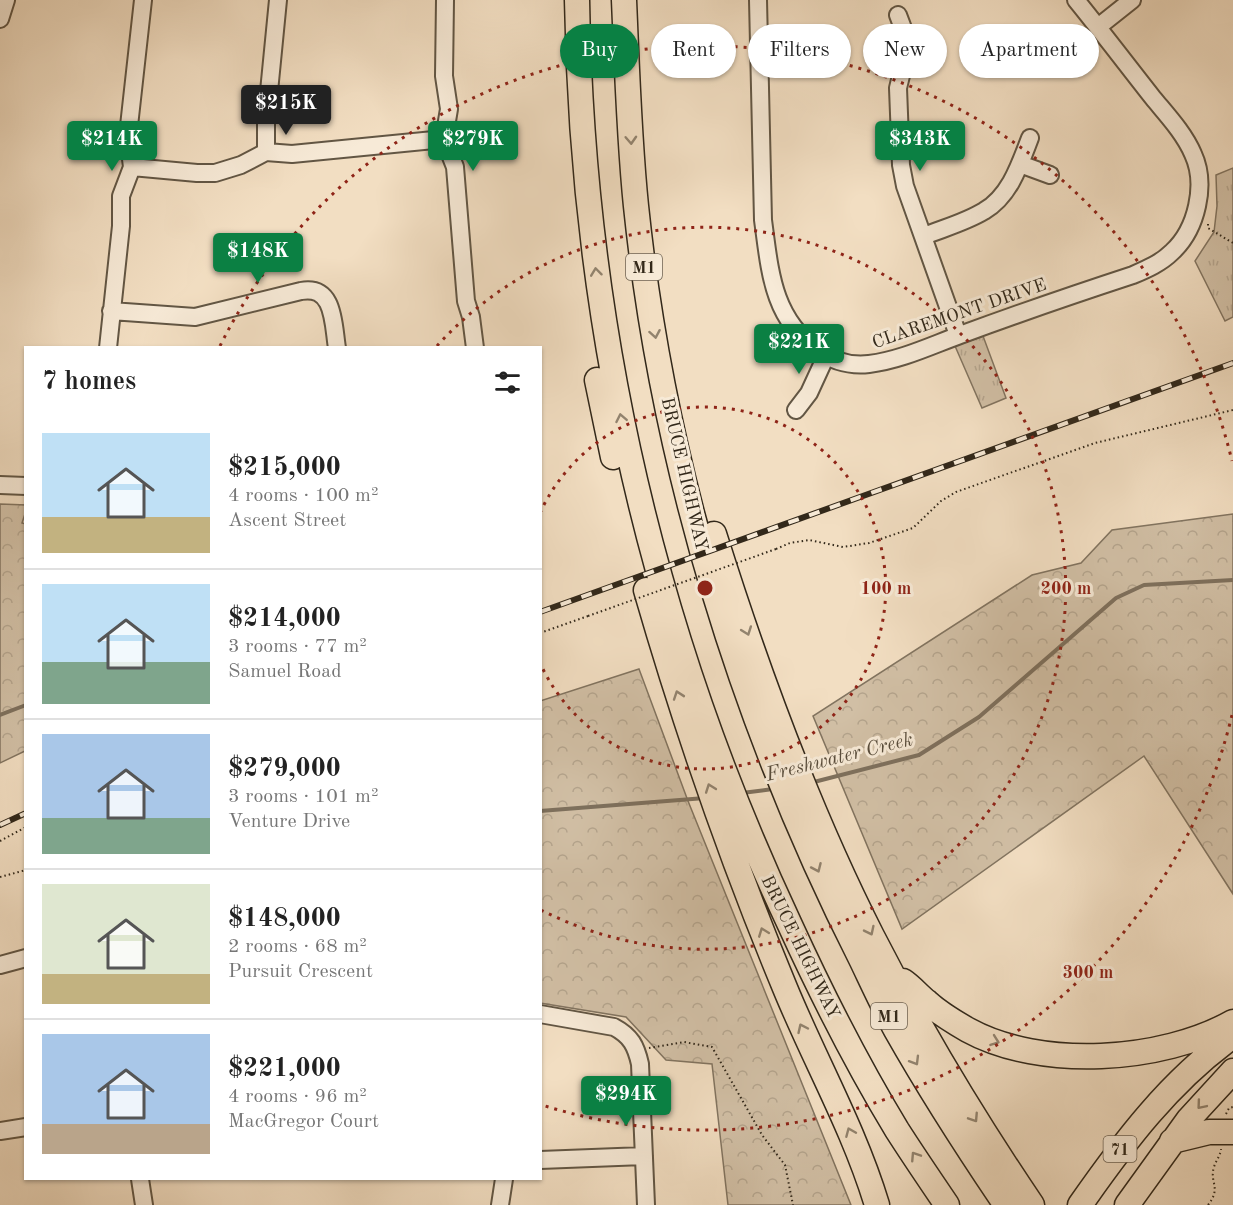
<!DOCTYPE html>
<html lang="en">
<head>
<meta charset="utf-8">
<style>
  body { margin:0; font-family:"Old Standard TT",serif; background:#f2f2f2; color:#222; height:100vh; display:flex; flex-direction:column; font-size:22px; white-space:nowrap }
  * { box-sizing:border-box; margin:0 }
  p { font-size:20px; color:#767676 }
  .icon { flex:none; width:33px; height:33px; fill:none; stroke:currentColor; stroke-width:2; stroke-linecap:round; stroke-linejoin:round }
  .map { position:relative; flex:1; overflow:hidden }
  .side { position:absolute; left:24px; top:346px; width:518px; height:834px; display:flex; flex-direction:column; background:#fff; border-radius:0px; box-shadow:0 2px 4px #0004 }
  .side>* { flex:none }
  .top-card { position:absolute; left:560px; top:24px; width:570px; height:54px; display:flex; gap:12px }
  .price { position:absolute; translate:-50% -51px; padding:0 14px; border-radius:6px; background:#0b8043; color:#fff; font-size:20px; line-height:39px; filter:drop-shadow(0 2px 3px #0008) }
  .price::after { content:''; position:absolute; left:50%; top:36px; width:18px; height:14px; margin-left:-9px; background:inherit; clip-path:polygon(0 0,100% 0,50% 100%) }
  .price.active { background:#222; color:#fff }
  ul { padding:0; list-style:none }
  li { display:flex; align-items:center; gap:18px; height:150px; padding:0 18px }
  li+li { border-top:2px solid #e0e0e0 }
  li span { display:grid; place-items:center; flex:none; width:168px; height:120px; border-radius:0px; color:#555 }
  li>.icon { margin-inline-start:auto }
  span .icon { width:72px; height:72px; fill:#fffc; stroke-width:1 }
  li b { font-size:26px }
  h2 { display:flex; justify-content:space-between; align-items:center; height:72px; padding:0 18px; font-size:26px }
  .tag { padding:0 21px; border-radius:27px; background:#fff; box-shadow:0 2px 4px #0004; font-size:21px; line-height:54px }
  .tag.active { background:#0b8043; color:#fff }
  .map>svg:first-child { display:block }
  .forest { fill:url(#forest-crowns); stroke:#827460; stroke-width:1.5 }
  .park { fill:url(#park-tufts); stroke:#827460; stroke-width:1.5 }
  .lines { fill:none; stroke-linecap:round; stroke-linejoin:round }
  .stream { stroke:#7e705d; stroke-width:4 }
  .minor-casing { stroke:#625644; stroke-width:20 }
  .highway-casing { stroke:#32281a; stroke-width:27 }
  .path { stroke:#32281a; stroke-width:2; stroke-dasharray:1.5 3; stroke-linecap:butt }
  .minor { stroke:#f7ead7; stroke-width:16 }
  .highway { stroke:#f2dec2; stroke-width:24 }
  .rail-casing { stroke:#32281a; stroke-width:6 }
  .rail { stroke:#f7ead7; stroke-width:4; stroke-dasharray:11; stroke-linecap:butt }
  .path-bridge { stroke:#32281a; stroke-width:2; stroke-dasharray:1.5 3; stroke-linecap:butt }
  .oneway { stroke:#92836e }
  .ring { fill:none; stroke:#8f2418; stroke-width:3; stroke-dasharray:3 6 }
  .labels { text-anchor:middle; stroke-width:6; stroke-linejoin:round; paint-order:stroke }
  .shield { fill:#f7ead7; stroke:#6d6253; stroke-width:1.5 }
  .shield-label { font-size:16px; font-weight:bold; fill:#32281a }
  .street-label { font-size:18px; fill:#32281a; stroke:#f7ead7 }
  .water-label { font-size:20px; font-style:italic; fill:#584c3b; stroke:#f7ead7 }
  .centre { fill:#8f2418; stroke:#f7ead7; stroke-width:3 }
  .ring-label { font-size:18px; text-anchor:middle; font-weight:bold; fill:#8f2418; stroke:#f7ead7; stroke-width:6; stroke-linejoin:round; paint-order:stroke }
</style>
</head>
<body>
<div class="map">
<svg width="1233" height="1205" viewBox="0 0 1233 1205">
  <defs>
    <pattern id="forest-crowns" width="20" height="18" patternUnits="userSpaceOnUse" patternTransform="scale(1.5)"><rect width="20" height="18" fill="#d1bfa5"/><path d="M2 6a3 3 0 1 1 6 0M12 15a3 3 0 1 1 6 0" fill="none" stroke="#b4a48d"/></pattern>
    <pattern id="park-tufts" width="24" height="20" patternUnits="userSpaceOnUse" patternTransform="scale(1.5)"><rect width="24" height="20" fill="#d1bfa5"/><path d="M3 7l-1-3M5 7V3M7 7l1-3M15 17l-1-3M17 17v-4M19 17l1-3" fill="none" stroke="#b4a48d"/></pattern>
  </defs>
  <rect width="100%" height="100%" fill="#f2dec2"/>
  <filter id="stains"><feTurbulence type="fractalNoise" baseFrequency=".00333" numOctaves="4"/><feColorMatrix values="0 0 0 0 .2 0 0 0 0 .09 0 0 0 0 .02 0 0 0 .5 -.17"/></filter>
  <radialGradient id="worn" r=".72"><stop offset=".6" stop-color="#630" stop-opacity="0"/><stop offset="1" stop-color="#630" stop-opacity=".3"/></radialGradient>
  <path class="forest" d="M0,504L26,505L25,514L22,523L26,524L25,751L0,763Z
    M1233,514V894L1144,756L902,929L813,716L1032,575L1081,563L1112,530Z
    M639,669L688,801L851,1205H728L712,1064L666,1060L626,1017L540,1003V701Z"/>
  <path class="park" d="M1233,168V317L1225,321L1195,261L1214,232L1217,206L1216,175Z
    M983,336L1006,398L982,408L955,346Z"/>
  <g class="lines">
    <path class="stream" d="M0,715L26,705
      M810,783L919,755L979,717L1116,598L1144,585L1233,580
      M742,793L773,789
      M540,811L705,798"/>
    <defs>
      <path id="minor" d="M445,0L444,76L449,109L444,139L455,167L466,301L471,317L475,348
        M758,0L763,220C770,271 772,317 817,350C832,361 850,366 869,364C901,360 930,346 960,335C1017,314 1075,294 1133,275C1147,269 1161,263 1172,252C1197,229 1207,184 1193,154C1184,133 1167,115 1153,98C1127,65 1102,32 1076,0
        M898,15L907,39V51L898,88L901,165L905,186L958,335
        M0,19L6,0
        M1098,27L1132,0
        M907,51H928
        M266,152V122L278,0
        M1020,164L1050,175
        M132,167L197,173H215L241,165L266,152L292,154L444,139
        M924,236C944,228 966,222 984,211C1010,196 1020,164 1030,138
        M111,311L195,317L301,291C335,285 333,324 337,348
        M108,348L121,226V196L132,167L128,135L143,0
        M796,410L809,393L826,356
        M0,485L26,486
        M0,965L26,958
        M540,1014L614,1027C631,1036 636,1046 640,1064L646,1205
        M0,1131L26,1127
        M540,1160L644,1156
        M140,1179L144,1205
        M500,1205L504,1179"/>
      <path id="highway" d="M577,0C582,324 652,632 790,925C822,995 857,1064 897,1130C913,1155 930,1180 947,1205
        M624,0C627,69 629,138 636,206C663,467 743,727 862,961C873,984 884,1008 896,1030C930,1090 968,1149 1006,1205
        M597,380L613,457
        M714,534C757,671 807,808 872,936C920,1030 973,1118 1032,1205
        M646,590C685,725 731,858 785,988C815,1061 854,1129 877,1205
        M903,981C912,987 918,995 927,1002C939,1013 954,1022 968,1030C1041,1070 1162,1062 1233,1022
        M1172,1141L1209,1132H1233
        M1080,1205C1124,1142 1170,1081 1233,1036
        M1127,1205L1189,1119L1233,1071"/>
    </defs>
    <use href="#minor" class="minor-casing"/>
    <use href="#highway" class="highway-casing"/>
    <path class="path" d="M1208,224V228L1233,243
      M776,549L790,543L809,540L843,547L869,543L913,528L941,501L956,492L1095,443L1233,410
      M540,633L588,616
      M0,841L26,827
      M0,877L26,870
      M649,1048L684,1042L712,1047L762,1135L785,1165L793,1205
      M1226,1114L1229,1108L1233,1107
      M1208,1205C1222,1187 1209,1183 1214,1167C1216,1160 1220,1157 1221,1149"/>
    <use href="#minor" class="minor"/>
    <use href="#highway" class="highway"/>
    <defs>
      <path id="rail" d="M540,612L1233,363
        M0,825L26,813"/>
    </defs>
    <use href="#rail" class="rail-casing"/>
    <use href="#rail" class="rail"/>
    <path class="path-bridge" d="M588,616L776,549"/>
  </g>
  <defs><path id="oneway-chevron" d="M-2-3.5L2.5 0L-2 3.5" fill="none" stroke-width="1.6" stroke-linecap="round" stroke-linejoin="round" transform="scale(1.5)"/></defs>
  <g class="oneway">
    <use href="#oneway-chevron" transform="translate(631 140) rotate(87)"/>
    <use href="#oneway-chevron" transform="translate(596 272) rotate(-97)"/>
    <use href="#oneway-chevron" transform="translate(655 334) rotate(80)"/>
    <use href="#oneway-chevron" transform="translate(621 418) rotate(-101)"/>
    <use href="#oneway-chevron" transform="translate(747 631) rotate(70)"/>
    <use href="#oneway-chevron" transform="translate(678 695) rotate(-109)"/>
    <use href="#oneway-chevron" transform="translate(710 788) rotate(-110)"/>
    <use href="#oneway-chevron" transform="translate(817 868) rotate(66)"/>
    <use href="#oneway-chevron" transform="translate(870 931) rotate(64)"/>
    <use href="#oneway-chevron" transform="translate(763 932) rotate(-111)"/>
    <use href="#oneway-chevron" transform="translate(802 1028) rotate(-115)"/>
    <use href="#oneway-chevron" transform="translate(995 1041) rotate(20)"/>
    <use href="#oneway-chevron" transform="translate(915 1061) rotate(59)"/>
    <use href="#oneway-chevron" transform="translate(1201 1105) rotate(130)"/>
    <use href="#oneway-chevron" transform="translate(974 1118) rotate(57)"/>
    <use href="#oneway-chevron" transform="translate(850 1132) rotate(-113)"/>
    <use href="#oneway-chevron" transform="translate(915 1156) rotate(-123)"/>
  </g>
  <g class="ring">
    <path d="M540 513A181 181 0 1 1 540 663"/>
    <path d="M437 346A361 361 0 1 1 541 910"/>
    <path d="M1232 715A542 542 0 0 1 542 1105M220 346A542 542 0 0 1 1232 461"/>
  </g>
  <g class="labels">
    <g class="shield">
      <rect x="626" y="254" width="36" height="26" rx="4.5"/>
      <rect x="871" y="1003" width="36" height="26" rx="4.5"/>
      <rect x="1103.5" y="1136" width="33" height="26" rx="4.5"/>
    </g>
    <g class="shield-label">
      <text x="644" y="273">M1</text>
      <text x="889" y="1022">M1</text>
      <text x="1120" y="1155">71</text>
    </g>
    <g class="street-label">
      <text transform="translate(959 313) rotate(-19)" y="6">CLAREMONT DRIVE</text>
      <text transform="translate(685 474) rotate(77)" y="6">BRUCE HIGHWAY</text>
      <text transform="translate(801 947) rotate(64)" y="6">BRUCE HIGHWAY</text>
    </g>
    <g class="water-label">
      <text transform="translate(839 756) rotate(-14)" y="7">Freshwater Creek</text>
    </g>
  </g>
  <circle cx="705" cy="588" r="9" class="centre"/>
  <g class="ring-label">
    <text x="886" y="594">100 m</text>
    <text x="1066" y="594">200 m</text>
    <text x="1088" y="978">300 m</text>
  </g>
  <rect width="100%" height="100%" filter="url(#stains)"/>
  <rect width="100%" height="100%" fill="url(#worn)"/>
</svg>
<b class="price active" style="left:286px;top:136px">$215K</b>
<b class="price" style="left:112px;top:172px">$214K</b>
<b class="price" style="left:473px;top:172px">$279K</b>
<b class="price" style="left:920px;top:172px">$343K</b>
<b class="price" style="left:258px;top:284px">$148K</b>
<b class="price" style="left:799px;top:375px">$221K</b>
<b class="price" style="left:626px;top:1127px">$294K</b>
<div class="top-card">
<a class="tag active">Buy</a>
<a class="tag">Rent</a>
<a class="tag">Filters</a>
<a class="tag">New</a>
<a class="tag">Apartment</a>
</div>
<section class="side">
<h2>7 homes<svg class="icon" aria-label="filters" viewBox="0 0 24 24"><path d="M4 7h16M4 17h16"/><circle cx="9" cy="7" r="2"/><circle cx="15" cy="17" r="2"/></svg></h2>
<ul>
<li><span style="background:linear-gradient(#bfe0f5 70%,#c2b280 0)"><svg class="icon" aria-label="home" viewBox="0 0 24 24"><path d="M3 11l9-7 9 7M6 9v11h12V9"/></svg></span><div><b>$215,000</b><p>4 rooms · 100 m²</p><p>Ascent Street</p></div></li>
<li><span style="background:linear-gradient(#bfe0f5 65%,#7fa58c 0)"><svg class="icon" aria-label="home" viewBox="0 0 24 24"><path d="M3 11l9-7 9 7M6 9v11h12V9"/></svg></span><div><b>$214,000</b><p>3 rooms · 77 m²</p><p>Samuel Road</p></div></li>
<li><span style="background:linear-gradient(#a9c7e8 70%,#7fa58c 0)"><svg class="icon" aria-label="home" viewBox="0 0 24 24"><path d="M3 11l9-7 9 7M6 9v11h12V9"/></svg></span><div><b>$279,000</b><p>3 rooms · 101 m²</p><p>Venture Drive</p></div></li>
<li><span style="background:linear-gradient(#dfe7d0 75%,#c2b280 0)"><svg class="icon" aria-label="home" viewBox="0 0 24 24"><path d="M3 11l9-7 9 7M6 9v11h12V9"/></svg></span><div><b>$148,000</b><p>2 rooms · 68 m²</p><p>Pursuit Crescent</p></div></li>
<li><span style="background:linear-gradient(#a9c7e8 75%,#b9a48a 0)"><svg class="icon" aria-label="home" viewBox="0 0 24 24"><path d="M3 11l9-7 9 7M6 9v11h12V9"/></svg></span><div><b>$221,000</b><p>4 rooms · 96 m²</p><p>MacGregor Court</p></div></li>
</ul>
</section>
</div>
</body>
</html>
